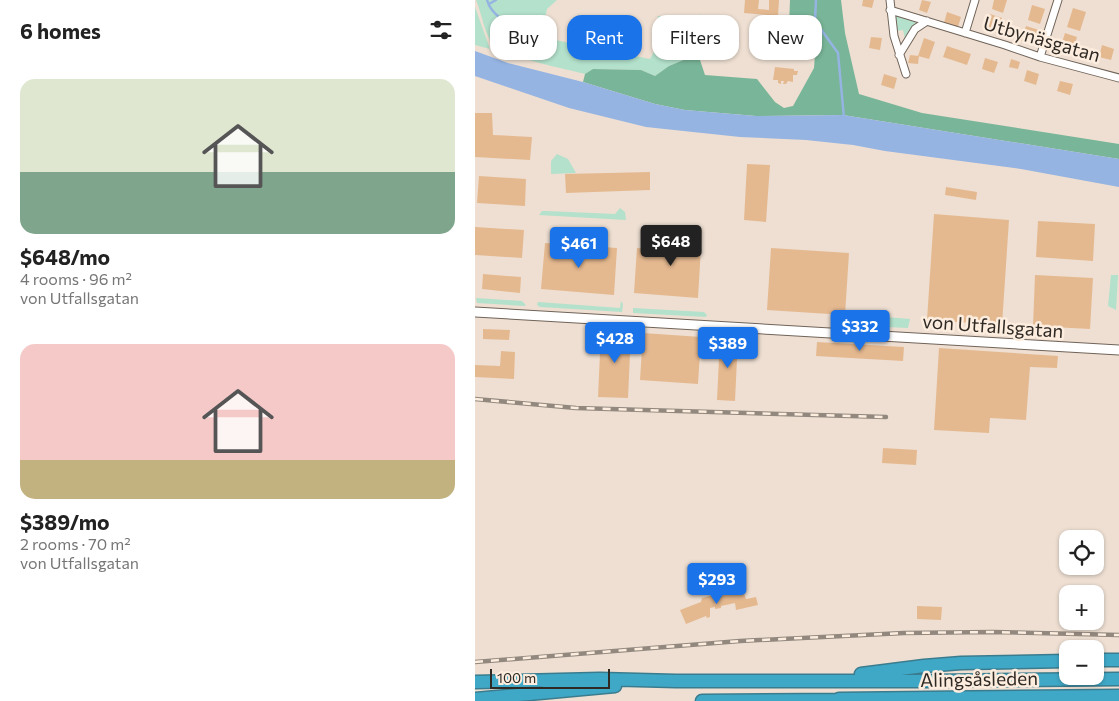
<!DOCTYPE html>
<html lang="en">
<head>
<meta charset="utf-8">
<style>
  body { margin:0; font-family:Commissioner,sans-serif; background:#f2f2f2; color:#222; height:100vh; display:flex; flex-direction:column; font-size:19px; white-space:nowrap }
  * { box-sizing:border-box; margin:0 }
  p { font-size:16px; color:#767676 }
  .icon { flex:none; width:28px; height:28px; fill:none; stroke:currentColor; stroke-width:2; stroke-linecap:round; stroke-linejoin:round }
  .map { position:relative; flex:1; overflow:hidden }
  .panel { display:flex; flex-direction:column; background:#fff; width:475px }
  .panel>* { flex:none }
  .hud { position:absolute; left:15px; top:15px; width:475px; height:45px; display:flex; gap:10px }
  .fabs { position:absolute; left:584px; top:530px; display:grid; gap:10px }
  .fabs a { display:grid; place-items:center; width:45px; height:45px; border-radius:10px; background:#fff; box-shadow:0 1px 4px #0004; font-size:25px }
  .scale { position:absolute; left:15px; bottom:12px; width:120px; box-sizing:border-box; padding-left:5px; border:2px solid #2f2924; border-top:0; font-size:14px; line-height:18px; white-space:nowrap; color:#2f2924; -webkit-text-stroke:4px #fceddf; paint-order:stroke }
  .price { position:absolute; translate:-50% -42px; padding:0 11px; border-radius:5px; background:#1a73e8; color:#fff; font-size:16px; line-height:32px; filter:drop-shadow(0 1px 2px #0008) }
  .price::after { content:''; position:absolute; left:50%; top:30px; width:15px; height:11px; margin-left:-8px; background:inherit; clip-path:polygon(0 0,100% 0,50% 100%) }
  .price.active { background:#222; color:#fff }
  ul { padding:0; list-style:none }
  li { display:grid; align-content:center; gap:10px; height:265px; padding:0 20px }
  li span { display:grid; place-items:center; height:155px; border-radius:15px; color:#555 }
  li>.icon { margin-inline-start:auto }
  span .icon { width:90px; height:90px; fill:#fffc; stroke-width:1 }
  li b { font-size:21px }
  h2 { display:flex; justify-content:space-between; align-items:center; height:60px; padding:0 20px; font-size:21px }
  .chip { padding:0 18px; border-radius:15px; background:#fff; box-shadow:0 1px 4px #0004; font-size:18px; line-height:45px }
  .chip.active { background:#1a73e8; color:#fff }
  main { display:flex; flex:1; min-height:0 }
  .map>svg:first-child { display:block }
  .green { fill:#b3e1cb }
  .forest { fill:#79b598 }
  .water { fill:#95b4e2 }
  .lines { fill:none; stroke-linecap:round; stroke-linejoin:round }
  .stream { stroke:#95b4e2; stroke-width:2.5 }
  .building { fill:#e5b990 }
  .minor-casing { stroke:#706358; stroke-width:9 }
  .tertiary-casing { stroke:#706358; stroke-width:11 }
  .motorway-casing { stroke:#3a7c8e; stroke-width:15 }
  .minor { stroke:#fff; stroke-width:7 }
  .tertiary { stroke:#fff; stroke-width:9 }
  .motorway { stroke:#40a8c7; stroke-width:12 }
  .rail-casing { stroke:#92887e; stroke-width:4.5 }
  .rail { stroke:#fceddf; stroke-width:2.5; stroke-dasharray:8; stroke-linecap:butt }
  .labels { text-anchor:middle; stroke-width:5; stroke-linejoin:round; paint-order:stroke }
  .street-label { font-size:19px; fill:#2f2924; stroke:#fceddf }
</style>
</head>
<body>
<main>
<section class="panel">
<h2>6 homes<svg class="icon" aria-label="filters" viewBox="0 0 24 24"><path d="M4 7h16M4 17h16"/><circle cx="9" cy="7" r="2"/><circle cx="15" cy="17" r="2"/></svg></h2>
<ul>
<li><span style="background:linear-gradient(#dfe7d0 60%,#7fa58c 0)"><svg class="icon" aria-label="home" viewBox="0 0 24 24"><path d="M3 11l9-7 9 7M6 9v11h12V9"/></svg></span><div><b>$648/mo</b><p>4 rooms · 96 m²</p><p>von Utfallsgatan</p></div></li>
<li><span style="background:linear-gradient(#f6c9c9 75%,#c2b280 0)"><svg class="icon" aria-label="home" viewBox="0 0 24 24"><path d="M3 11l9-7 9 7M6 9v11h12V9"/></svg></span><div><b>$389/mo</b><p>2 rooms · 70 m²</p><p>von Utfallsgatan</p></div></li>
</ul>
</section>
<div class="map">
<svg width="644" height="701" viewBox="0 0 644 701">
  <rect width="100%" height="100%" fill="#eedfd2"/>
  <path class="green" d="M1,0H82L72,9L68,27L80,40L175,59L192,27L182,16L221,18L226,14L223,54L194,66L180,76L166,70L118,69L110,74C93,70 27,56 18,44C9,33 7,14 1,0Z
    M0,7L15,49L0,45Z
    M421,15L442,23L430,39L428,30L422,31L419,16Z
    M82,154L93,159L101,173L76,174V161Z
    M145,208L150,212L151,220L64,215L67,211H71L140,214Z
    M636,275H643L641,310L633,306Z
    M1,298L47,301L51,305L49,306L2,303Z
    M146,301L148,304L147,312L65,307L62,305L63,302L145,308Z
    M158,308L229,312L232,315L231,317L158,313Z
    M386,315L435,319L433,328L389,326L386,324Z"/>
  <path class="forest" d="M315,0H366L370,33L384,94L447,113L644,144V159L368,115L281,116L210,110L180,104L108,82L110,74L118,69L166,70L180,76L194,66L223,54L230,75L282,79L300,102L309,108L318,106L339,68L341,41L314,27Z"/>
  <path class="water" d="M0,51L33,63L108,82L180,104L210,110L281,116L368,115L644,159V187L546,169L410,151L378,145L331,140L265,137L171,127L94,108L0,76Z"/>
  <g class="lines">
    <path class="stream" d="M12,0C17,18 34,18 36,38
      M341,0L340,21L363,53L369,118
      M14,4L21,0"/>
  </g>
  <path class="building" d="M270,0H284L283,9L294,10V0H304L303,16L269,13Z
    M388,0H399L397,8L387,6Z
    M447,0L456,2L452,13L444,10Z
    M519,0H532L528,13L517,9Z
    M557,5L570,9L565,24L553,20Z
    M598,8L611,12L605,31L592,27Z
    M472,12L486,17L483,27L469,23Z
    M515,14L527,18L522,33L510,29Z
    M551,26L564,30L559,45L546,41Z
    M590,33L602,37L597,56L584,52Z
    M293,36L304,38L302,52L291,51Z
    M396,37L407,38L405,50L394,48Z
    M449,38L460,42L454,59L443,56Z
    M319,40L331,41L330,56L318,55Z
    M627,45L639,49L636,60L624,57Z
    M472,46L496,54L492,65L468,57Z
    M435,55L444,56L443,64L433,63Z
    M510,58L523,62L519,73L507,69Z
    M536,59L545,62L543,69L534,67Z
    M300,67L319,69V71H323L322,75H318V82L313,81L311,84H308L309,81H306V84L303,83V80H298Z
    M552,70L564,74L561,85L549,81Z
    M409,74L422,78L419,89L406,85Z
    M585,81L598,84L595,95L582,91Z
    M0,113H17L18,135L57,137L55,160L0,157Z
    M272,164L295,165L291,222L269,220Z
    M175,172V190L91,193L90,174Z
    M4,176L51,179L50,206L2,203Z
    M471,187L502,192L501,200L470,195Z
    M459,214L534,220L527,325L452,320Z
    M563,221L620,224L618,261L561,257Z
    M0,227L49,230L47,258L0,255Z
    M198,227L227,230L223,298L159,293L162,248L196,251Z
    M70,243L142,248L139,295L66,289Z
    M296,248L374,253L370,315L292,310Z
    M8,274L46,277L45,293L7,289Z
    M560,275L618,278L615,329L558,326Z
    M8,329L35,330L34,340L8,339Z
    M126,331L156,332L153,398L123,397Z
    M168,333L226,337L223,384L165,380Z
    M245,337L263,338L260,401L242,400Z
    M342,342L429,347L428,361L341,356Z
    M464,348L583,356L582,368L555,367L551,420L515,418L514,433L459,430Z
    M26,351L40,352L39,379L0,377V365L25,366Z
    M408,448L442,450L441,465L407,463Z
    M267,588L271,599L281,597L283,605L261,610L260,603L246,606V608L240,609V607L235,608V617L232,618L231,616L211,624L205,610L226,602L227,598Z
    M442,606L467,607L466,620L442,619Z"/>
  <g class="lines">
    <defs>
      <path id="minor" d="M415,0L419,36L431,74
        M415,10L530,45L565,57L644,78
        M490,33L500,0
        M424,55L440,29L452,21
        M565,57L583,0"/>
      <path id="tertiary" d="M0,312L644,350"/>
      <path id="motorway" d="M620,660H644
        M386,674L449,666L486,663L592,661
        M0,682L125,679L201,681H459L644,679
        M0,699L140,686
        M364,699L644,696
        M227,701L372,700"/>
    </defs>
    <use href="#minor" class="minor-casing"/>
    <use href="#tertiary" class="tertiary-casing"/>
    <use href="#motorway" class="motorway-casing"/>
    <use href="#minor" class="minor"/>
    <use href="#tertiary" class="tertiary"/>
    <use href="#motorway" class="motorway"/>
    <defs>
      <path id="rail" d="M0,399L101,408L411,417
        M0,662L265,641L429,633L518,632L644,635"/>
    </defs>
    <use href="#rail" class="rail-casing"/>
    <use href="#rail" class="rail"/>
  </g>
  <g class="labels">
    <g class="street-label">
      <text transform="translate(567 39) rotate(16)" y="7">Utbynäsgatan</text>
      <text transform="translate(518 326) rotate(4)" y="7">von Utfallsgatan</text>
      <text transform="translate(504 679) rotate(-1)" y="7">Alingsåsleden</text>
    </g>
  </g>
</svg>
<div class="fabs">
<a><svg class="icon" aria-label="locate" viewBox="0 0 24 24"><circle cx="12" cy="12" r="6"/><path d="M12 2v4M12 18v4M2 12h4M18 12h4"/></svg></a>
<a>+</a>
<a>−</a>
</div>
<div class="scale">100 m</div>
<b class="price active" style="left:196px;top:267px">$648</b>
<b class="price" style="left:104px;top:269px">$461</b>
<b class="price" style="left:385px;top:352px">$332</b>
<b class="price" style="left:140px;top:364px">$428</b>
<b class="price" style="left:253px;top:369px">$389</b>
<b class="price" style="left:242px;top:605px">$293</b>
<div class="hud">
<a class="chip">Buy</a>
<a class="chip active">Rent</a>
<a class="chip">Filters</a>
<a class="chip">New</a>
</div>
</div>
</main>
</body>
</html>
